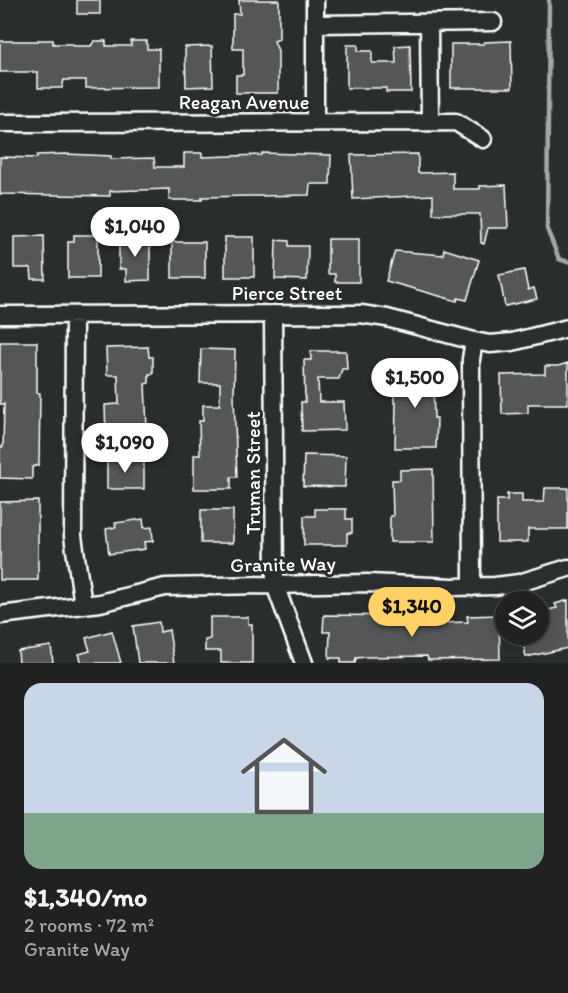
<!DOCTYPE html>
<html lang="en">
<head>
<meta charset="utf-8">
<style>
  body { margin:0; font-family:Itim,sans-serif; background:#2d2f2f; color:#f1f3f6; height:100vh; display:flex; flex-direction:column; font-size:22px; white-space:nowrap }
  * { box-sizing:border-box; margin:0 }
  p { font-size:20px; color:#a2a4a5 }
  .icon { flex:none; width:33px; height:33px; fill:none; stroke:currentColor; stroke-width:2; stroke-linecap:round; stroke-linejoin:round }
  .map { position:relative; height:663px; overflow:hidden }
  .details { display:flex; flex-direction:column; background:#202222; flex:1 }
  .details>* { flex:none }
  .buttons { position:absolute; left:495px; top:591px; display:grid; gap:12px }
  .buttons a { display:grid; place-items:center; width:54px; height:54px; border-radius:50%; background:#202222; box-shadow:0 3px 15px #0003,0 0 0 2px #3d3f40; font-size:30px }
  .price { position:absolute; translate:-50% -51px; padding:0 14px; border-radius:21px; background:#fff; color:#222; font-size:20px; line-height:39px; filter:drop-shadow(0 2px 3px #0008) }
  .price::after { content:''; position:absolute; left:50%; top:36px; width:18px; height:14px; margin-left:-9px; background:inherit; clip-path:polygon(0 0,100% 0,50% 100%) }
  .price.on { background:#ffd166; color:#111 }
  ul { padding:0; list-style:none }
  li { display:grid; align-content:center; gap:12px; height:318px; padding:0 24px }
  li+li { border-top:2px solid #3d3f40 }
  li span { display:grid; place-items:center; height:186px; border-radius:18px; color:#555 }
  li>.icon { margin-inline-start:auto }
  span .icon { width:108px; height:108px; fill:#fffc; stroke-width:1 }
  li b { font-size:26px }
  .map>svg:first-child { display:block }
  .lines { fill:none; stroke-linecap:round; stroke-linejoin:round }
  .stream { stroke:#a6a7a7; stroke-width:4.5 }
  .building { fill:#555758; stroke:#fff; stroke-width:1.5 }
  .minor-casing { stroke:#fff; stroke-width:21 }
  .minor { stroke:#2a2d2e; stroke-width:16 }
  .labels { text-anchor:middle; stroke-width:6; stroke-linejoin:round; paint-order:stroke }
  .street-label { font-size:20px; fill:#fff; stroke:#2a2d2e }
</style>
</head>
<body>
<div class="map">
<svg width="568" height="663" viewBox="0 0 568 663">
  <rect width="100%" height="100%" fill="#2a2d2e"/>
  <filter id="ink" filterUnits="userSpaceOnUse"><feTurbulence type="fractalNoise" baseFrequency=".0167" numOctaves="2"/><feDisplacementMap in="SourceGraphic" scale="12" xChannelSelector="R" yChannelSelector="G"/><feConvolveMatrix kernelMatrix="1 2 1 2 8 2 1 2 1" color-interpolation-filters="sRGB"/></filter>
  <g filter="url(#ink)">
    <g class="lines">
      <path class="stream" d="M549,0L547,229L559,259L568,262"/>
    </g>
    <path class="building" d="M77,0H100V14H77Z
      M239,0H279V39L274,41L278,51V93H236V75H243V49H233V14H240Z
      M38,40H53V44H73V46H91L94,41H106V46H131V41H147V49H159V87L86,88V80H64L62,88H38V72H0V41H38Z
      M511,41L512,88H451V44H484V42Z
      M347,45H358V51H372V63H396L395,46L410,45L411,92H386V88H347Z
      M212,46L213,86L186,87L185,47Z
      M184,153H202V157L262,155V153L331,155L330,184H310L309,195L202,197V200H169V189L110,191V196L0,194V157L37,158V155L65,154L111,156V159L154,158L155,167H184Z
      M418,154V173L453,172V189H480V186L506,185L508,228H488L484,244L481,243L480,214H433V195L353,199L351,155Z
      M74,235H98V278H68V242H74Z
      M44,236L45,279H32L31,268H14V237Z
      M225,237H254V277H225Z
      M150,238V280L126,281V269H119V239Z
      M328,239H359V282H335V274H328Z
      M276,240L289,241V246H308L307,280L275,279Z
      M172,242H205V278H172Z
      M444,249L479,260L467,300L458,298L457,301L386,281L395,251L443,255Z
      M524,270L528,290L534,288L537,299L505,306L499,275Z
      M0,342H37V393H40L39,465L32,467V479L0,478V447H3L4,404H0Z
      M148,347L149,357H153V374H149V383L145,384L147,428H142L143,434L106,436L105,405L119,404L118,375H107L106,348Z
      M201,349L235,350L234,396L237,477H231V489H194V455H200L199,421H203V405H220V383H200Z
      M311,351H346L347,369H342L339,379H318L319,402H344L345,430L302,431L301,402H305L304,360H311Z
      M568,363V404H528V413L502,414L501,375L545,374V366H558Z
      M433,369L434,418H437L436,448H395L396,403H394L393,370Z
      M304,455L346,456L345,487L303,486Z
      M107,458H144V489H107Z
      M433,469L434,542H390V516H393L392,480H400V470Z
      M545,488H568V529H528V542H497V500H507V494H522V502H544Z
      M38,501V580H0V502Z
      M315,509H346V519H352V533H347V545H304V516H315Z
      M201,510H233V543H201Z
      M143,519L144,528L152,527L153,541L144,542L145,549L109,554L106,529L116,527L115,523Z
      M568,600V648L526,657L521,634H538V612L557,608L555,604Z
      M324,615L412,616V618H438V623L468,622L467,616L499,615L500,659L428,660L427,656L366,657L356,658L355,663H341V658H329L330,632H323Z
      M210,617H248V624H252V663H221V651H205V640L210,639Z
      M159,622L160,632L169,630L174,663H138L133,626Z
      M112,631L121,663H82L79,654L90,651L86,638Z
      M51,646L53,663H19L18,651Z"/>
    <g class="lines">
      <defs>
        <path id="minor" d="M429,23L430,122
          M315,24L493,22
          M315,122V0
          M0,123L456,122L483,139
          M273,314L275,585L304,663
          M0,315L361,314L387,318L474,341L490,344L512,342L568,328
          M74,315L73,536L83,605
          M472,587L471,359L474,341
          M0,615L100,603L165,587L368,583L453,587L495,586L519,583L568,568"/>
      </defs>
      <use href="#minor" class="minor-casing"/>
      <use href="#minor" class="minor"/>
    </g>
  </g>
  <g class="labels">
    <g class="street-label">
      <text x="244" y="109">Reagan Avenue</text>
      <text x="287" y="300">Pierce Street</text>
      <text transform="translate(253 473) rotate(-90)" y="7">Truman Street</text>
      <text transform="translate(283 564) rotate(-1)" y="7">Granite Way</text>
    </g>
  </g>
</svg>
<div class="buttons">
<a><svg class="icon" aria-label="layers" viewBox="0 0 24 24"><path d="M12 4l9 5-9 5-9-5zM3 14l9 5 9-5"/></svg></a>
</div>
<b class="price" style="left:135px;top:258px">$1,040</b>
<b class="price" style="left:415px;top:409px">$1,500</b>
<b class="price" style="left:125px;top:474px">$1,090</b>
<b class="price on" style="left:412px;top:638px">$1,340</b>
</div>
<section class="details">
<ul>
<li><span style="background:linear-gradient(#c9d6e8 70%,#7fa58c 0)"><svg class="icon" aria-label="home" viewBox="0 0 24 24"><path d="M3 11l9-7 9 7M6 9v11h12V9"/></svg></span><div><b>$1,340/mo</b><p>2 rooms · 72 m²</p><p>Granite Way</p></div></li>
</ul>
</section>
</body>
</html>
